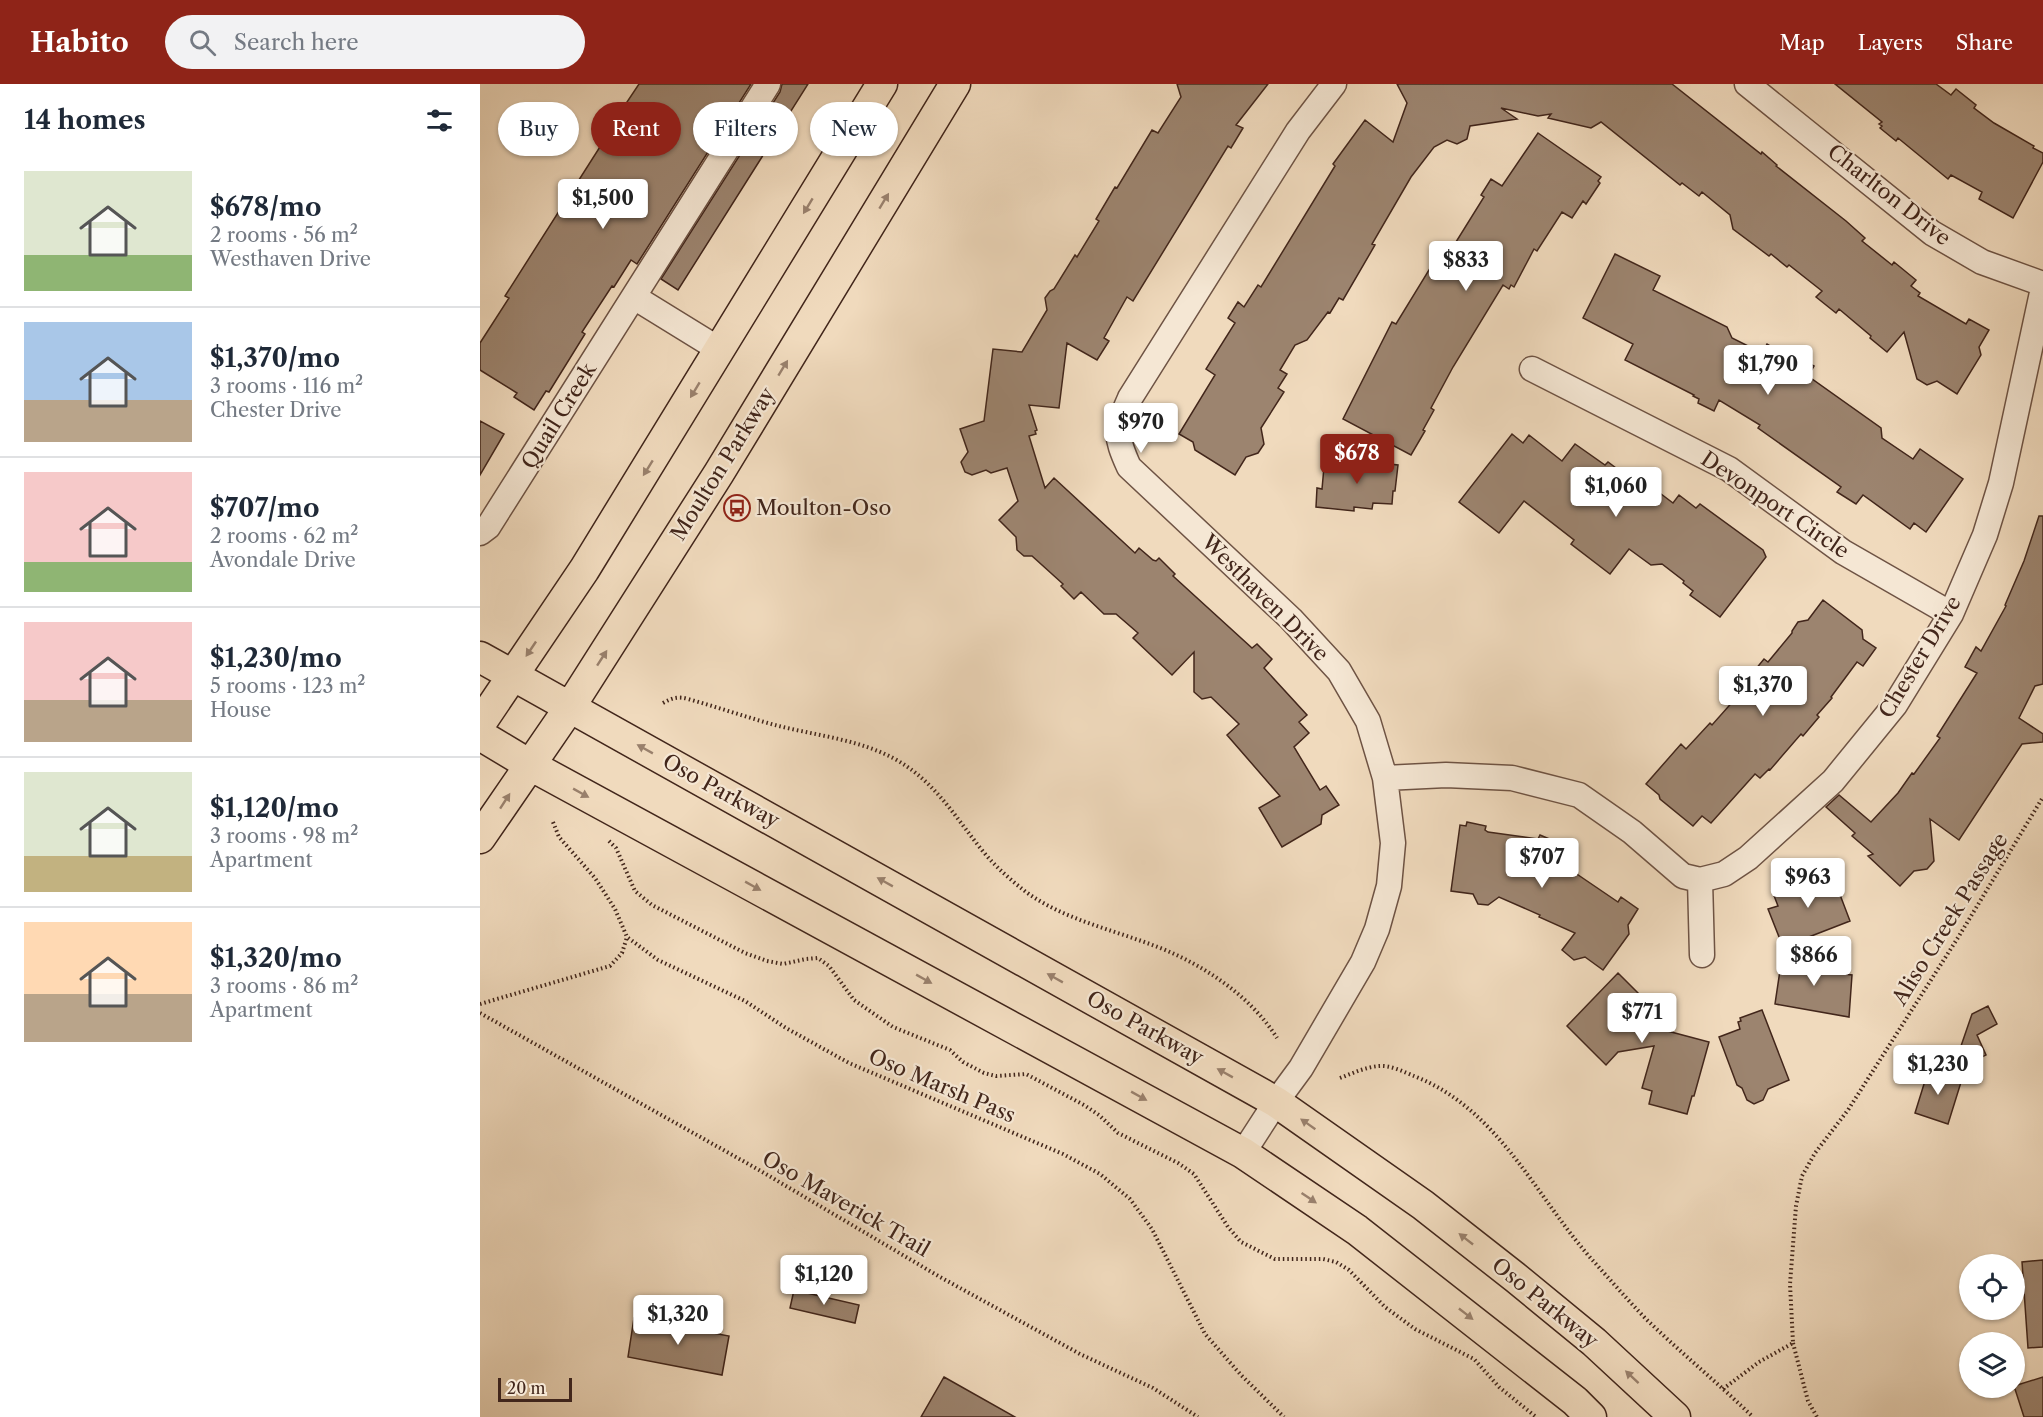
<!DOCTYPE html>
<html lang="en">
<head>
<meta charset="utf-8">
<style>
  body { margin:0; font-family:"Libre Caslon Text",serif; background:#f2f2f3; color:#1f2937; height:100vh; display:flex; flex-direction:column; font-size:22px; white-space:nowrap }
  * { box-sizing:border-box; margin:0 }
  p { font-size:20px; color:#747a83 }
  .icon { flex:none; width:33px; height:33px; fill:none; stroke:currentColor; stroke-width:2; stroke-linecap:round; stroke-linejoin:round }
  .map { position:relative; flex:1; overflow:hidden }
  .side { display:flex; flex-direction:column; background:#fff; width:480px }
  .side>* { flex:none }
  .guide { position:absolute; left:18px; top:18px; width:570px; height:54px; display:flex; gap:12px }
  .buttons { position:absolute; left:1479px; top:1170px; display:grid; gap:12px }
  .buttons a { display:grid; place-items:center; width:66px; height:66px; border-radius:50%; background:#fff; box-shadow:0 2px 4px #0004; font-size:30px }
  .scale { position:absolute; left:18px; bottom:15px; width:74px; box-sizing:border-box; padding-left:6px; border:3px solid #42261b; border-top:0; font-size:16px; line-height:21px; white-space:nowrap; color:#42261b; -webkit-text-stroke:4px #f5e7d4; paint-order:stroke }
  .price { position:absolute; translate:-50% -51px; padding:0 14px; border-radius:6px; background:#fff; color:#222; font-size:20px; line-height:39px; filter:drop-shadow(0 2px 3px #0008) }
  .price::after { content:''; position:absolute; left:50%; top:36px; width:18px; height:14px; margin-left:-9px; background:inherit; clip-path:polygon(0 0,100% 0,50% 100%) }
  .price.current { background:#8f2418; color:#fff }
  ul { padding:0; list-style:none }
  li { display:flex; align-items:center; gap:18px; height:150px; padding:0 24px }
  li+li { border-top:2px solid #e0e1e3 }
  li span { display:grid; place-items:center; flex:none; width:168px; height:120px; border-radius:0px; color:#555 }
  li>.icon { margin-inline-start:auto }
  span .icon { width:72px; height:72px; fill:#fffc; stroke-width:1 }
  li b { font-size:26px }
  h2 { display:flex; justify-content:space-between; align-items:center; height:72px; padding:0 24px; font-size:26px }
  .pill { padding:0 21px; border-radius:27px; background:#fff; box-shadow:0 2px 4px #0004; font-size:21px; line-height:54px }
  .pill.current { background:#8f2418; color:#fff }
  header { display:flex; align-items:center; gap:36px; box-sizing:border-box; height:84px; padding:0 30px; background:#8f2418; color:#fff }
  header strong { font-size:28px }
  nav { display:flex; gap:33px; margin-inline-start:auto; font-size:21px }
  .search { width:420px; height:54px; background:#f2f2f3; display:flex; align-items:center; gap:15px; box-sizing:border-box; padding:0 21px; border-radius:33px; color:#747a83; font-size:22px }
  main { display:flex; flex:1; min-height:0 }
  .map>svg:first-child { display:block }
  .building { fill:#9c846f; stroke:#42261b; stroke-width:1.5 }
  .lines { fill:none; stroke-linecap:round; stroke-linejoin:round }
  .minor-casing { stroke:#6e5344; stroke-width:27 }
  .major-casing { stroke:#42261b; stroke-width:33 }
  .path { stroke:#42261b; stroke-width:4; stroke-dasharray:1.5 3; stroke-linecap:butt }
  .minor { stroke:#f5e7d4; stroke-width:24 }
  .major { stroke:#f0dabd; stroke-width:30 }
  .oneway { fill:#99806c }
  .labels { text-anchor:middle; stroke-width:4.5; stroke-linejoin:round; paint-order:stroke }
  .street-label { font-size:21px; fill:#42261b; stroke:#f5e7d4 }
  .poi-label { font-size:21px; fill:#42261b; stroke:#f5e7d4; text-anchor:start }
</style>
</head>
<body>
<header>
<strong>Habito</strong>
<div class="search"><svg class="icon" aria-label="search" viewBox="0 0 24 24"><circle cx="10" cy="10" r="6"/><path d="M15 15l6 6"/></svg>Search here</div>
<nav><a>Map</a><a>Layers</a><a>Share</a></nav>
</header>
<main>
<section class="side">
<h2>14 homes<svg class="icon" aria-label="filters" viewBox="0 0 24 24"><path d="M4 7h16M4 17h16"/><circle cx="9" cy="7" r="2"/><circle cx="15" cy="17" r="2"/></svg></h2>
<ul>
<li><span style="background:linear-gradient(#dfe7d0 70%,#8fb573 0)"><svg class="icon" aria-label="home" viewBox="0 0 24 24"><path d="M3 11l9-7 9 7M6 9v11h12V9"/></svg></span><div><b>$678/mo</b><p>2 rooms · 56 m²</p><p>Westhaven Drive</p></div></li>
<li><span style="background:linear-gradient(#a9c7e8 65%,#b9a48a 0)"><svg class="icon" aria-label="home" viewBox="0 0 24 24"><path d="M3 11l9-7 9 7M6 9v11h12V9"/></svg></span><div><b>$1,370/mo</b><p>3 rooms · 116 m²</p><p>Chester Drive</p></div></li>
<li><span style="background:linear-gradient(#f6c9c9 75%,#8fb573 0)"><svg class="icon" aria-label="home" viewBox="0 0 24 24"><path d="M3 11l9-7 9 7M6 9v11h12V9"/></svg></span><div><b>$707/mo</b><p>2 rooms · 62 m²</p><p>Avondale Drive</p></div></li>
<li><span style="background:linear-gradient(#f6c9c9 65%,#b9a48a 0)"><svg class="icon" aria-label="home" viewBox="0 0 24 24"><path d="M3 11l9-7 9 7M6 9v11h12V9"/></svg></span><div><b>$1,230/mo</b><p>5 rooms · 123 m²</p><p>House</p></div></li>
<li><span style="background:linear-gradient(#dfe7d0 70%,#c2b280 0)"><svg class="icon" aria-label="home" viewBox="0 0 24 24"><path d="M3 11l9-7 9 7M6 9v11h12V9"/></svg></span><div><b>$1,120/mo</b><p>3 rooms · 98 m²</p><p>Apartment</p></div></li>
<li><span style="background:linear-gradient(#ffd9b3 60%,#b9a48a 0)"><svg class="icon" aria-label="home" viewBox="0 0 24 24"><path d="M3 11l9-7 9 7M6 9v11h12V9"/></svg></span><div><b>$1,320/mo</b><p>3 rooms · 86 m²</p><p>Apartment</p></div></li>
</ul>
</section>
<div class="map">
<svg width="1563" height="1333" viewBox="0 0 1563 1333">
  <rect width="100%" height="100%" fill="#f0dabd"/>
  <filter id="stains"><feTurbulence type="fractalNoise" baseFrequency=".00333" numOctaves="4"/><feColorMatrix values="0 0 0 0 .2 0 0 0 0 .09 0 0 0 0 .02 0 0 0 .5 -.17"/></filter>
  <radialGradient id="worn" r=".72"><stop offset=".6" stop-color="#630" stop-opacity="0"/><stop offset="1" stop-color="#630" stop-opacity=".3"/></radialGradient>
  <path class="building" d="M159,0H271L157,180L151,176L134,203L132,202L102,248L105,250L69,308L66,307L54,326L34,313L37,309L0,286V259L29,214L25,212L125,55L123,54Z
    M302,0H328L198,206L181,195L300,8Z
    M697,0H788L756,41L763,44L751,64L748,62L653,217L647,213L624,254L629,257L617,276L587,259L579,324L549,321L557,346L555,347L556,350L549,352L565,404L574,394L655,469L659,464L673,476L676,477L679,474L695,490L693,492L772,564L777,560L792,575L784,584L827,631L819,638L829,649L814,663L840,706L846,702L859,721L842,731L841,740L802,763L779,724L800,712L747,651L759,640L731,613L722,615L714,608V568L692,591L653,554L658,549L636,530H624L601,508L594,515L581,502L583,500L552,472H544L537,466L536,453L519,436L538,417L527,384L511,389L506,386L492,391L485,388L481,378L488,368L480,345L504,337L513,265L542,268L567,226L565,214L570,207L574,205L595,171L597,173L619,137L616,135L635,103L637,104L672,46L678,49L701,13Z
    M917,0H1192L1281,70L1282,68L1297,81L1296,82L1366,137L1385,154L1382,157L1412,181L1414,178L1436,196L1431,202L1440,209L1438,212L1486,240L1489,235L1509,246L1499,263L1501,271L1477,310L1457,297L1447,301L1437,295L1424,248L1407,268L1390,254L1391,252L1359,225L1356,229L1336,213L1342,207L1309,181L1307,183L1291,170L1289,172L1253,145L1250,131L1222,108L1219,112L1202,99L1200,101L1121,38L1111,44L1068,34L1071,30L1058,32L1021,24L1037,35L990,42L987,55L977,60L967,56L954,63L931,93L892,160L895,161L863,216L859,214L850,229L848,228L827,256L815,261L800,286L807,290L798,304L804,308L781,344L784,360L778,369L766,373L755,391L715,366L713,358L699,350L735,291L726,285L755,239L748,234L758,218L764,223L778,201L781,203L855,82L853,80L885,36L913,58L927,19Z
    M1355,0H1456L1471,11L1476,5L1496,21L1494,24L1514,39L1554,62L1553,64L1563,69V78L1533,134L1499,115L1502,108L1471,91L1468,95L1418,54L1416,57L1400,44L1402,42L1399,40L1402,38Z
    M1058,49L1121,93L1118,97L1120,99L1106,120L1103,117L1092,134L1082,128L1057,167L1054,165L1034,203L1031,201L1029,205L1023,201L973,283L951,324L954,326L943,346L945,347L931,371L863,335L912,238L916,240L960,168L971,166L1004,113L1001,111L1011,95L1022,102Z
    M1135,170L1180,192L1173,206L1247,243L1252,254L1282,269L1287,260L1300,268L1303,264L1334,282L1328,292L1401,344L1402,354L1433,375L1440,365L1483,395L1446,448L1434,439L1430,445L1383,411L1376,420L1357,408L1361,403L1278,344L1280,341L1239,316L1234,327L1218,319L1219,315L1213,312L1214,311L1145,276L1153,260L1103,234Z
    M0,337L24,350L0,391Z
    M1032,350L1043,359L1049,351L1082,377L1095,360L1125,381L1128,378L1144,390L1148,385L1193,419L1199,411L1216,424L1220,420L1283,466L1286,473L1240,533L1210,511L1213,507L1203,499L1204,497L1182,480L1171,481L1149,465L1130,490L1091,460L1094,456L1044,417L1019,449L979,418Z
    M861,375L918,381L915,407H913L912,420L893,419L892,425L874,423V427L836,423L837,404L842,405L844,383L860,385Z
    M1559,432H1563V600L1555,602L1539,634L1563,650V658L1542,660L1479,756L1450,735L1454,777L1447,785L1434,787L1420,802L1388,772L1393,770L1372,752L1375,749L1346,723L1359,711L1391,738L1418,709L1432,689L1434,690L1460,654L1457,652L1497,589L1485,583L1496,563L1501,567L1526,522L1525,521L1544,477Z
    M1343,516L1382,546L1383,555L1396,564L1383,582L1377,578L1351,613L1352,614L1337,631L1339,633L1323,652L1321,650L1290,686L1289,685L1280,694L1275,690L1231,739L1222,732L1213,742L1180,715L1179,711L1166,700L1201,660L1206,665L1230,639L1232,641L1264,605L1261,603L1284,575L1288,578L1312,549V547L1318,538L1328,536Z
    M987,738L1006,742L1005,746L1008,748L1058,755L1060,751L1093,765L1088,776L1091,777L1088,784L1138,818L1141,813L1158,825L1148,841L1149,850L1123,886L1105,873L1094,876L1082,866L1095,849L1059,833L1060,831L1019,813L1008,821L998,820L993,810L971,807L980,741L986,742Z
    M1351,787L1370,837L1303,863L1288,825L1298,822L1293,809Z
    M1302,873L1358,881L1357,889L1372,891L1369,933L1295,920Z
    M1138,889L1167,918L1160,925L1180,945L1229,958L1214,1012H1212L1207,1030L1169,1020L1172,1007L1162,1004L1174,962L1138,968L1126,981L1087,942Z
    M1508,922L1517,940L1497,951L1506,971L1488,980L1480,965L1492,930Z
    M1282,926L1309,996L1288,1005L1283,1016L1274,1020L1267,1016L1262,1004L1257,1001L1239,953L1260,945L1258,938L1261,937L1260,934Z
    M1449,984L1482,995L1468,1040L1435,1029Z
    M1563,1176V1263L1548,1264L1542,1178Z
    M314,1206L379,1221L375,1239L310,1224Z
    M154,1234L249,1252L242,1291L148,1273Z
    M464,1293L535,1333H441Z
    M1563,1293V1333H1544L1534,1302Z"/>
  <g class="lines">
    <defs>
      <path id="minor" d="M1267,0L1452,149L1502,178L1563,200
        M154,213L240,266
        M1052,285L1249,385L1363,468L1471,530
        M0,449L8,443L288,0
        M905,694L966,691L1032,694L1099,711L1152,748L1203,792L1220,796L1222,871
        M1220,796L1244,790L1268,774L1353,697L1415,621L1471,530L1505,451L1521,399L1563,204
        M763,1069L796,1018L821,984L883,878L897,845L909,802L913,759L905,694L888,637L859,587L811,535L649,383C634,350 636,346 650,314L818,47L854,0"/>
      <path id="major" d="M0,573L796,1018L943,1121L1036,1194L1114,1258L1195,1333
        M0,640L104,486L402,0
        M0,651L50,681L763,1069L877,1146L1095,1317L1111,1333
        M0,754L90,623L239,389L475,0"/>
    </defs>
    <use href="#minor" class="minor-casing"/>
    <use href="#major" class="major-casing"/>
    <path class="path" d="M183,619C192,614 198,612 208,615C237,623 266,633 295,641C333,651 377,655 413,674C456,697 476,735 506,771C518,785 532,797 546,808C582,834 626,844 667,859C716,876 769,909 797,954
      M73,738L79,753L115,794L135,825L147,853L178,876L265,917L306,944L369,979L583,1070L620,1090L650,1115L672,1145L725,1250L761,1291L804,1333
      M129,757L136,764L155,807L172,821L265,869L287,877L303,880L326,875L338,874L349,882L374,916L413,943L470,966L483,978L504,989L516,992L546,990L604,1021L619,1031L638,1049L698,1079L714,1090L748,1143L761,1158L795,1175H843L856,1178L869,1186L905,1223L935,1245L994,1275L1019,1303L1056,1333
      M0,920L130,882L142,869L147,853
      M0,929L279,1086L460,1193L600,1270L673,1304L718,1333
      M860,994C873,989 886,983 899,982C911,981 924,988 934,992C1021,1026 1057,1116 1116,1180C1132,1198 1148,1216 1165,1234C1200,1268 1238,1299 1273,1333
      M1313,1259L1328,1317L1337,1333
      M1243,1305L1279,1278L1313,1259L1310,1200L1316,1122L1322,1092L1335,1069L1368,1026L1479,852L1563,713"/>
    <use href="#minor" class="minor"/>
    <use href="#major" class="major"/>
  </g>
  <defs><path id="oneway-solid" d="M-6-.8H1V-3.2L6.5 0L1 3.2V.8H-6Z" transform="scale(1.5)"/></defs>
  <g class="oneway">
    <use href="#oneway-solid" transform="translate(404 117) rotate(-59)"/>
    <use href="#oneway-solid" transform="translate(328 122) rotate(121)"/>
    <use href="#oneway-solid" transform="translate(303 284) rotate(-59)"/>
    <use href="#oneway-solid" transform="translate(215 306) rotate(121)"/>
    <use href="#oneway-solid" transform="translate(168 384) rotate(122)"/>
    <use href="#oneway-solid" transform="translate(51 565) rotate(124)"/>
    <use href="#oneway-solid" transform="translate(122 574) rotate(-57)"/>
    <use href="#oneway-solid" transform="translate(165 665) rotate(-151)"/>
    <use href="#oneway-solid" transform="translate(101 709) rotate(29)"/>
    <use href="#oneway-solid" transform="translate(25 717) rotate(-57)"/>
    <use href="#oneway-solid" transform="translate(405 798) rotate(-151)"/>
    <use href="#oneway-solid" transform="translate(273 802) rotate(29)"/>
    <use href="#oneway-solid" transform="translate(575 894) rotate(-151)"/>
    <use href="#oneway-solid" transform="translate(444 895) rotate(29)"/>
    <use href="#oneway-solid" transform="translate(745 989) rotate(-151)"/>
    <use href="#oneway-solid" transform="translate(659 1012) rotate(29)"/>
    <use href="#oneway-solid" transform="translate(828 1040) rotate(-145)"/>
    <use href="#oneway-solid" transform="translate(829 1114) rotate(34)"/>
    <use href="#oneway-solid" transform="translate(986 1155) rotate(-142)"/>
    <use href="#oneway-solid" transform="translate(986 1230) rotate(38)"/>
    <use href="#oneway-solid" transform="translate(1152 1293) rotate(-137)"/>
  </g>
  <defs>
    <symbol id="bus-ring" viewBox="-11 -11 22 22"><circle r="9.5" fill="#f5e7d4" stroke="#8f2418" stroke-width="1.5"/><path d="M-5-6H5V4H4V6H2V4H-2V6H-4V4H-5ZM-3.5-4V0h7V-4ZM-3.5 1.2v1.5H-2V1.2ZM2 1.2v1.5H3.5V1.2Z" fill="#8f2418"/></symbol>
  </defs>
  <g fill-rule="evenodd">
    <use href="#bus-ring" x="242" y="409" width="30" height="30"/>
  </g>
  <g class="labels">
    <g class="street-label">
      <text transform="translate(1409 111) rotate(38)" y="7">Charlton Drive</text>
      <text transform="translate(79 332) rotate(-58)" y="7">Quail Creek</text>
      <text transform="translate(243 380) rotate(-58)" y="7">Moulton Parkway</text>
      <text transform="translate(1295 421) rotate(34)" y="7">Devonport Circle</text>
      <text transform="translate(785 514) rotate(45)" y="7">Westhaven Drive</text>
      <text transform="translate(1440 573) rotate(-59)" y="7">Chester Drive</text>
      <text transform="translate(241 707) rotate(29)" y="7">Oso Parkway</text>
      <text transform="translate(1470 835) rotate(-58)" y="7">Aliso Creek Passage</text>
      <text transform="translate(665 944) rotate(29)" y="7">Oso Parkway</text>
      <text transform="translate(462 1002) rotate(23)" y="7">Oso Marsh Pass</text>
      <text transform="translate(366 1120) rotate(30)" y="7">Oso Maverick Trail</text>
      <text transform="translate(1065 1219) rotate(39)" y="7">Oso Parkway</text>
    </g>
    <g class="poi-label">
      <text x="276" y="431">Moulton-Oso</text>
    </g>
  </g>
  <rect width="100%" height="100%" filter="url(#stains)"/>
  <rect width="100%" height="100%" fill="url(#worn)"/>
</svg>
<div class="buttons">
<a><svg class="icon" aria-label="locate" viewBox="0 0 24 24"><circle cx="12" cy="12" r="6"/><path d="M12 2v4M12 18v4M2 12h4M18 12h4"/></svg></a>
<a><svg class="icon" aria-label="layers" viewBox="0 0 24 24"><path d="M12 4l9 5-9 5-9-5zM3 14l9 5 9-5"/></svg></a>
</div>
<div class="scale">20 m</div>
<b class="price" style="left:123px;top:146px">$1,500</b>
<b class="price" style="left:986px;top:208px">$833</b>
<b class="price" style="left:1288px;top:312px">$1,790</b>
<b class="price" style="left:661px;top:370px">$970</b>
<b class="price current" style="left:877px;top:401px">$678</b>
<b class="price" style="left:1136px;top:434px">$1,060</b>
<b class="price" style="left:1283px;top:633px">$1,370</b>
<b class="price" style="left:1062px;top:805px">$707</b>
<b class="price" style="left:1328px;top:825px">$963</b>
<b class="price" style="left:1334px;top:903px">$866</b>
<b class="price" style="left:1162px;top:960px">$771</b>
<b class="price" style="left:1458px;top:1012px">$1,230</b>
<b class="price" style="left:344px;top:1222px">$1,120</b>
<b class="price" style="left:198px;top:1262px">$1,320</b>
<div class="guide">
<a class="pill">Buy</a>
<a class="pill current">Rent</a>
<a class="pill">Filters</a>
<a class="pill">New</a>
</div>
</div>
</main>
</body>
</html>
